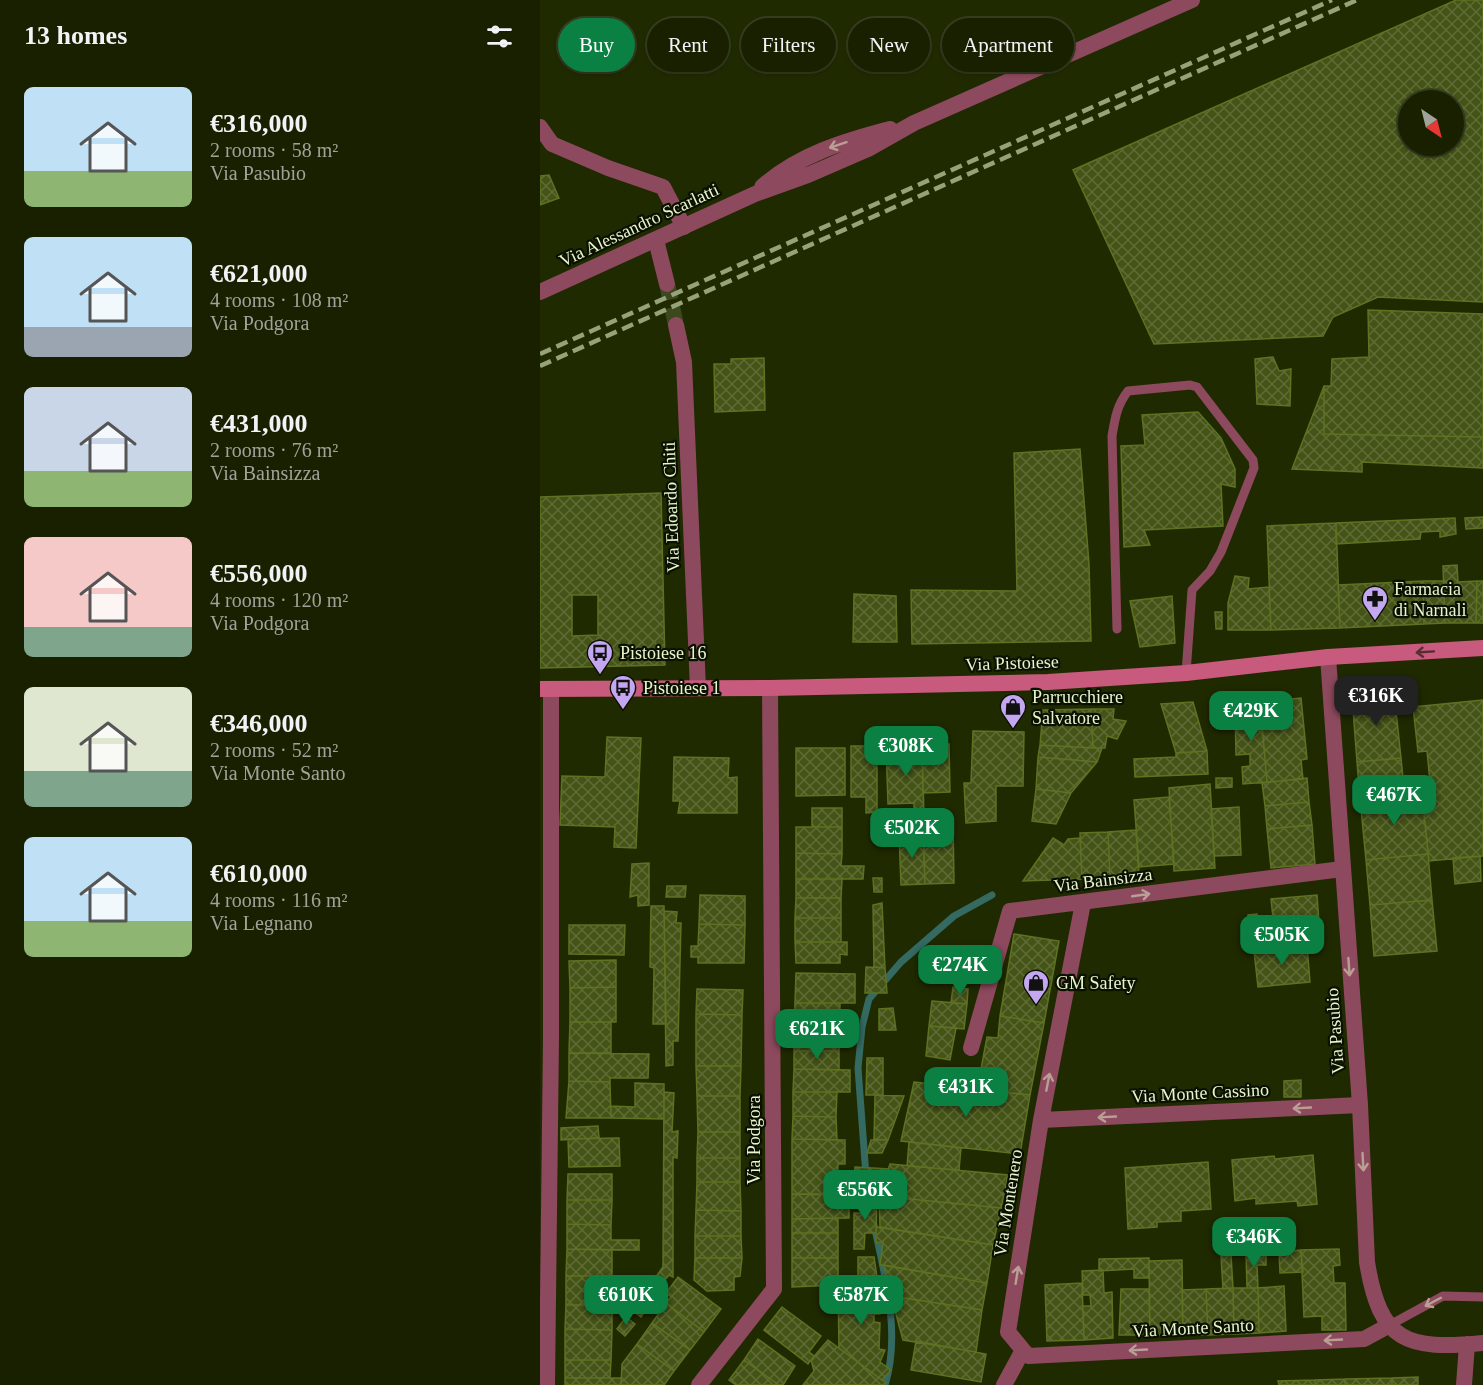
<!DOCTYPE html>
<html lang="en">
<head>
<meta charset="utf-8">
<style>
  body { margin:0; font-family:"Times New Roman",serif; background:#21280a; color:#f1f3f6; height:100vh; display:flex; flex-direction:column; font-size:22px; white-space:nowrap }
  * { box-sizing:border-box; margin:0 }
  p { font-size:20px; color:#9fa399 }
  .icon { flex:none; width:33px; height:33px; fill:none; stroke:currentColor; stroke-width:2; stroke-linecap:round; stroke-linejoin:round }
  .map { position:relative; flex:1; overflow:hidden }
  .sheet { display:flex; flex-direction:column; background:#182000; width:540px }
  .sheet>* { flex:none }
  .top-card { position:absolute; left:18px; top:18px; width:570px; height:54px; display:flex; gap:12px }
  .needle { width:39px; rotate:145deg }
  .fabs { position:absolute; left:858px; top:90px; display:grid; gap:12px }
  .fabs a { display:grid; place-items:center; width:66px; height:66px; border-radius:50%; background:#182000; box-shadow:0 2px 4px #0004,0 0 0 2px #363e22; font-size:30px }
  .price { position:absolute; translate:-50% -51px; padding:0 14px; border-radius:12px; background:#0b8043; color:#fff; font-size:20px; line-height:39px; filter:drop-shadow(0 2px 3px #0008) }
  .price::after { content:''; position:absolute; left:50%; top:36px; width:18px; height:14px; margin-left:-9px; background:inherit; clip-path:polygon(0 0,100% 0,50% 100%) }
  .price.current { background:#222; color:#fff }
  ul { padding:0; list-style:none }
  li { display:flex; align-items:center; gap:18px; height:150px; padding:0 24px }
  li span { display:grid; place-items:center; flex:none; width:168px; height:120px; border-radius:9px; color:#555 }
  li>.icon { margin-inline-start:auto }
  span .icon { width:72px; height:72px; fill:#fffc; stroke-width:1 }
  li b { font-size:26px }
  h2 { display:flex; justify-content:space-between; align-items:center; height:72px; padding:0 24px; font-size:26px }
  .chip { padding:0 21px; border-radius:27px; background:#182000; box-shadow:0 2px 4px #0004,0 0 0 2px #363e22; font-size:21px; line-height:54px }
  .chip.current { background:#0b8043; color:#fff }
  main { display:flex; flex:1; min-height:0 }
  .map>svg:first-child { display:block }
  .lines { fill:none; stroke-linecap:round; stroke-linejoin:round }
  .stream { stroke:#346a62; stroke-width:7 }
  .building { fill:url(#building-cross-hatch); stroke:#5e7221; stroke-width:1.5; fill-rule:evenodd }
  .minor-tunnel { stroke:#3e481f; stroke-width:16; stroke-dasharray:16 8; stroke-linecap:butt }
  .service { stroke:#8d495d; stroke-width:9 }
  .minor { stroke:#8d495d; stroke-width:16 }
  .tertiary { stroke:#8d495d; stroke-width:16 }
  .secondary { stroke:#c75a7d; stroke-width:16 }
  .rail { stroke:#96a279; stroke-width:4.5; stroke-dasharray:12 6; stroke-linecap:butt }
  .oneway { stroke:#ba9f95 }
  .oneway2 { stroke:#562e32 }
  .labels { text-anchor:middle; stroke-width:4.5; stroke-linejoin:round; paint-order:stroke }
  .street-label { font-size:18px; fill:#e8f5cd; stroke:#0b1100 }
  .poi-label { font-size:18px; fill:#e8f5cd; stroke:#0b1100; text-anchor:start }
</style>
</head>
<body>
<main>
<section class="sheet">
<h2>13 homes<svg class="icon" aria-label="filters" viewBox="0 0 24 24"><path d="M4 7h16M4 17h16"/><circle cx="9" cy="7" r="2"/><circle cx="15" cy="17" r="2"/></svg></h2>
<ul>
<li><span style="background:linear-gradient(#bfe0f5 70%,#8fb573 0)"><svg class="icon" aria-label="home" viewBox="0 0 24 24"><path d="M3 11l9-7 9 7M6 9v11h12V9"/></svg></span><div><b>€316,000</b><p>2 rooms · 58 m²</p><p>Via Pasubio</p></div></li>
<li><span style="background:linear-gradient(#bfe0f5 75%,#9aa5b1 0)"><svg class="icon" aria-label="home" viewBox="0 0 24 24"><path d="M3 11l9-7 9 7M6 9v11h12V9"/></svg></span><div><b>€621,000</b><p>4 rooms · 108 m²</p><p>Via Podgora</p></div></li>
<li><span style="background:linear-gradient(#c9d6e8 70%,#8fb573 0)"><svg class="icon" aria-label="home" viewBox="0 0 24 24"><path d="M3 11l9-7 9 7M6 9v11h12V9"/></svg></span><div><b>€431,000</b><p>2 rooms · 76 m²</p><p>Via Bainsizza</p></div></li>
<li><span style="background:linear-gradient(#f6c9c9 75%,#7fa58c 0)"><svg class="icon" aria-label="home" viewBox="0 0 24 24"><path d="M3 11l9-7 9 7M6 9v11h12V9"/></svg></span><div><b>€556,000</b><p>4 rooms · 120 m²</p><p>Via Podgora</p></div></li>
<li><span style="background:linear-gradient(#dfe7d0 70%,#7fa58c 0)"><svg class="icon" aria-label="home" viewBox="0 0 24 24"><path d="M3 11l9-7 9 7M6 9v11h12V9"/></svg></span><div><b>€346,000</b><p>2 rooms · 52 m²</p><p>Via Monte Santo</p></div></li>
<li><span style="background:linear-gradient(#bfe0f5 70%,#8fb573 0)"><svg class="icon" aria-label="home" viewBox="0 0 24 24"><path d="M3 11l9-7 9 7M6 9v11h12V9"/></svg></span><div><b>€610,000</b><p>4 rooms · 116 m²</p><p>Via Legnano</p></div></li>
</ul>
</section>
<div class="map">
<svg width="943" height="1385" viewBox="0 0 943 1385">
  <defs>
    <pattern id="building-cross-hatch" width="8" height="8" patternUnits="userSpaceOnUse" patternTransform="scale(1.5)"><rect width="8" height="8" fill="#445316"/><path d="M0 0l8 8M0 8l8-8" fill="none" stroke="#5f6c37"/></pattern>
  </defs>
  <rect width="100%" height="100%" fill="#202a00"/>
  <g class="lines">
    <path class="stream" d="M326,1176L318,1068L322,1027L329,999L361,962L414,916L452,895
      M334,1225C345,1276 361,1334 345,1385"/>
  </g>
  <path class="building" d="M916,0H943V302L838,297L793,317L783,336L614,344L533,170ZM868,100H914V146H868Z
    M9,175L19,198L0,205V176Z
    M828,310L943,314V437L784,434V386H791L792,359L829,357Z
    M733,357L739,371L751,369L750,406L717,404L715,359Z
    M224,358L225,410L175,412L174,364H191V359Z
    M784,386V434L943,437V468L822,462V472L752,469Z
    M658,412L681,438L695,469V487L681,484L683,526L604,530L610,545L584,547L581,446L605,445L602,415Z
    M540,449L549,564L551,641L372,644L371,590L477,591L474,453Z
    M121,493L125,665L0,668V497ZM32,595H58V635L32,636Z
    M943,517V528L926,529L925,518Z
    M915,518L916,534L900,537V531L881,532L880,539L796,544V523Z
    M796,523L800,628L731,630L727,526Z
    M917,565L918,582L937,581L936,623H905L903,566Z
    M695,576L709,578L708,589L729,587L731,630H688V603Z
    M883,581L884,624L800,628L798,585Z
    M883,581H904L905,623L884,624Z
    M937,581H943V623H936Z
    M314,594L356,596L357,642H313Z
    M632,596L635,643L600,647L590,601Z
    M675,612H682V629H676Z
    M854,692L861,758L817,762L812,696Z
    M761,698L767,759L761,760L763,779L727,782L720,702Z
    M943,700V856L889,861L882,793L891,792L887,751L878,752L873,707Z
    M653,702L667,751L636,753L621,704Z
    M720,702L727,782L703,784L702,767L710,766V754L696,755L695,707Z
    M551,709L553,748L500,745L503,710Z
    M551,709H574L573,719L586,721L577,739L567,736L565,748H553Z
    M433,731L484,732L483,786H456V821L426,823L424,783H431Z
    M67,737L101,738L96,848L74,847L75,827L20,825L22,776L65,777Z
    M409,744L410,792L383,793L382,745Z
    M382,745L384,817H374V803L348,804L346,746Z
    M500,745L553,748H562L557,762L498,757Z
    M311,746H337V812L326,813V797H311Z
    M256,748H305V795L256,796Z
    M667,751L668,774L595,777L594,759L636,757V753Z
    M134,757L189,758L188,778L197,777V813H138L140,801H133Z
    M498,757L557,762L531,793L496,789Z
    M861,758L864,788L882,786V793L820,799L817,762Z
    M676,778H692V787L676,788Z
    M767,778L769,802L725,806L722,783Z
    M670,784L675,868L634,871L629,788Z
    M496,789L531,793L516,824L492,821Z
    M882,793L888,854L826,860L820,799Z
    M629,797L634,864L599,867L594,800Z
    M769,802L772,825L727,829L725,806Z
    M699,807L701,855L674,856L671,809Z
    M272,808H302V827H272Z
    M413,820L414,883L385,884L383,821Z
    M772,825L775,864L731,868L727,829Z
    M256,827H302V854L256,853Z
    M596,830L599,875L570,877L568,832Z
    M568,832L570,877L542,879L540,833Z
    M383,834L385,884L361,885L359,835Z
    M513,838L524,845L528,839L540,838L542,879L483,881Z
    M256,853L302,854L301,866H324L323,879H256Z
    M888,854L892,900L830,905L826,860Z
    M940,856L941,881L915,884L913,858Z
    M109,863V905L98,906V895L90,897L92,864Z
    M333,878H342V892H334Z
    M256,879H302L301,898H256Z
    M127,886H146L145,897H126Z
    M160,895L205,896V925L159,924Z
    M777,895L779,923L734,927L731,899Z
    M256,898H301V918H255Z
    M892,900L897,951L834,956L830,905Z
    M342,903L345,968L334,967L333,905Z
    M111,906H124L126,1024H113L114,968L110,967Z
    M124,911L137,912L136,923H141L138,1041H133V1065L126,1066Z
    M717,914L718,926L709,927L708,915Z
    M255,918H301V942H255Z
    M159,924L205,925L204,963H158V957H151V946H158Z
    M29,925H85L84,955L29,954Z
    M474,934L519,941L504,1023L460,1016Z
    M255,942H307V955L300,954V963H256Z
    M767,946L770,982L718,987L714,951Z
    M76,960V987L30,988L29,961Z
    M326,967L345,968L347,993H325Z
    M256,973L315,974V1003H255Z
    M76,987V1022H30V988Z
    M413,987L428,989L427,1004L411,1003Z
    M157,989L203,990L202,1015L156,1014Z
    M392,1001L427,1004L424,1029L389,1026Z
    M255,1003H300L299,1051H254Z
    M353,1008L356,1030H339V1009Z
    M156,1014L202,1015L201,1066H156Z
    M460,1016L504,1023L490,1095L437,1090L447,1037L458,1038Z
    M30,1022H71V1053H29Z
    M389,1026L416,1028L410,1060L386,1056Z
    M254,1051H299V1070L254,1069Z
    M29,1053L109,1054L108,1078H70V1082L29,1081Z
    M327,1058H343V1095H326Z
    M156,1066H201L200,1096H157Z
    M254,1069L310,1070V1092H253Z
    M761,1080V1097H744V1081Z
    M29,1081L70,1082L71,1118H26Z
    M374,1082L490,1095L480,1154L361,1141Z
    M95,1083L124,1084V1119L71,1118V1106L95,1107Z
    M124,1092L134,1093L132,1132L138,1131L137,1158L133,1157V1277L129,1275L114,1293L107,1289L123,1267Z
    M253,1092H297L296,1117L253,1116Z
    M335,1095L364,1096L348,1140L334,1139Z
    M157,1096H200V1132H158Z
    M253,1116L296,1117L297,1140L252,1139Z
    M58,1126L59,1138L21,1140V1128Z
    M158,1132H200V1158H157Z
    M79,1138L80,1166L29,1167L28,1139Z
    M252,1139L305,1140V1164H298L297,1195L252,1194Z
    M331,1140H348L342,1153H327Z
    M369,1142L421,1148L419,1170L367,1166Z
    M773,1155L777,1204L758,1206L757,1201L716,1204V1198L695,1201L692,1160L734,1156L735,1159Z
    M157,1158H200V1182H157Z
    M668,1162L671,1209L641,1211V1221L617,1222V1227L588,1229L585,1168Z
    M350,1164L468,1175L461,1208L339,1196Z
    M315,1167L349,1169L343,1185H335L331,1195H324L326,1183L314,1182Z
    M28,1174H72V1200H27Z
    M157,1182H200L201,1211L156,1210Z
    M252,1194H309V1218L252,1219Z
    M337,1194L336,1233H325L324,1249H314V1213H325L324,1195Z
    M339,1196L461,1208L453,1245L340,1227Z
    M27,1200H72L71,1225L27,1224Z
    M156,1210L201,1211V1236H155Z
    M298,1218V1233H252V1219Z
    M27,1224L71,1225V1240H99V1250L27,1249Z
    M336,1227L453,1245L447,1283L340,1265L343,1243L336,1242Z
    M252,1233H298V1258H252Z
    M155,1236H201L202,1258H155Z
    M27,1249L72,1250V1276H26Z
    M799,1249L800,1265L793,1266L794,1283H805L806,1330H782V1316L764,1317L761,1250Z
    M761,1250L763,1272L740,1273L739,1252Z
    M726,1253V1265H717L718,1288H707L706,1254Z
    M691,1255L693,1288L683,1289L681,1256Z
    M318,1257H334L338,1284L318,1285Z
    M155,1258H202L200,1276L194,1277V1290L167,1291L154,1280Z
    M252,1258H298V1285L252,1287Z
    M609,1258V1278H594V1269L559,1271V1259Z
    M642,1260L643,1335H610L609,1261Z
    M344,1265L447,1283L442,1310L351,1296Z
    M563,1270L564,1293L572,1292L573,1338L544,1340L543,1306H551L550,1295H543L542,1271Z
    M26,1276H72V1305H26Z
    M138,1277L181,1309L164,1332L126,1303L131,1297L126,1293Z
    M542,1283L544,1340L507,1341L505,1285Z
    M338,1284L340,1314H334V1322L340,1323L339,1349L345,1350L340,1362L351,1370L342,1380L299,1348L298,1285Z
    M744,1286L746,1331L719,1333L718,1288Z
    M693,1288H718L719,1333L694,1334Z
    M693,1288L694,1334L668,1335L666,1289Z
    M581,1289H609L610,1335H579Z
    M666,1289L668,1335H643L642,1290Z
    M351,1296L442,1310L436,1352L363,1340Z
    M99,1297L109,1305L101,1317L91,1309Z
    M126,1303L164,1332L150,1350L112,1323Z
    M26,1305H72V1330L25,1329Z
    M242,1307L281,1336L269,1352L274,1356L268,1364L224,1330Z
    M86,1317L95,1324L85,1336L77,1329Z
    M112,1323L150,1350L134,1371L97,1344Z
    M25,1329L72,1330L71,1360H25Z
    M218,1339L255,1366L243,1385H239L204,1360Z
    M288,1340L346,1383L345,1385H263L274,1371L271,1360Z
    M376,1341L446,1354L441,1382L371,1370Z
    M97,1344L134,1371L124,1385H81L82,1364Z
    M25,1360H71L70,1378H25Z
    M204,1360L239,1385H196L189,1380Z
    M878,1377V1385H852V1378Z
    M25,1378H81V1385H25Z
    M852,1378V1385H805V1379Z
    M805,1379V1385H775V1380Z
    M775,1380V1385H739L738,1381Z"/>
  <g class="lines">
    <path class="minor-tunnel" d="M127,284L136,325"/>
    <path class="service" d="M577,629L572,436C575,418 577,405 588,391L650,385L657,387L713,460L714,468L681,552L670,571L652,590L646,673
      M848,1326L903,1296L943,1297"/>
    <path class="minor" d="M0,127L12,144L68,168L123,187L144,227
      M116,240L127,284
      M136,325L144,362L158,688
      M543,903L501,1120L468,1332L488,1356L824,1339L848,1326
      M431,1048L470,911L802,869
      M501,1120L820,1105
      M7,1385L11,1038V689
      M159,1385L234,1289L230,688
      M464,1385L483,1350"/>
    <path class="tertiary" d="M222,187C258,155 304,141 350,129
      M0,292L215,194L268,175L328,149L374,123L652,0
      M788,657L820,1105L827,1262C840,1343 867,1350 943,1343
      M924,1385L927,1344"/>
    <path class="secondary" d="M0,689L230,688L508,682L646,673L788,657L943,648"/>
    <path class="rail" d="M0,354L792,0
      M0,366L817,0"/>
  </g>
  <defs><path id="oneway-shaft" d="M-6 0H5M1.5-3L5.5 0L1.5 3" fill="none" stroke-width="1.6" stroke-linecap="round" stroke-linejoin="round" transform="scale(1.5)"/></defs>
  <g class="oneway">
    <use href="#oneway-shaft" transform="translate(298 145) rotate(162)"/>
    <use href="#oneway-shaft" transform="translate(601 895) rotate(-8)"/>
    <use href="#oneway-shaft" transform="translate(809 967) rotate(86)"/>
    <use href="#oneway-shaft" transform="translate(508 1082) rotate(-79)"/>
    <use href="#oneway-shaft" transform="translate(762 1108) rotate(177)"/>
    <use href="#oneway-shaft" transform="translate(567 1117) rotate(177)"/>
    <use href="#oneway-shaft" transform="translate(823 1162) rotate(87)"/>
    <use href="#oneway-shaft" transform="translate(477 1275) rotate(-81)"/>
    <use href="#oneway-shaft" transform="translate(893 1302) rotate(152)"/>
    <use href="#oneway-shaft" transform="translate(793 1340) rotate(177)"/>
    <use href="#oneway-shaft" transform="translate(598 1350) rotate(177)"/>
  </g>
  <use class="oneway2" href="#oneway-shaft" transform="translate(885 652) rotate(176)"/>
  <defs>
    <symbol id="pharmacy-pin" viewBox="-11 -11 22 30"><path d="M0 17L-7.5 6A9.5 9.5 0 1 1 7.5 6Z" fill="#c4a7f1" stroke="#0b1100"/><path d="M-2-6h4v4h4v4h-4v4h-4v-4h-4v-4h4Z" fill="#111"/></symbol>
    <symbol id="bus-pin" viewBox="-11 -11 22 30"><path d="M0 17L-7.5 6A9.5 9.5 0 1 1 7.5 6Z" fill="#c4a7f1" stroke="#0b1100"/><path d="M-5-6H5V4H4V6H2V4H-2V6H-4V4H-5ZM-3.5-4V0h7V-4ZM-3.5 1.2v1.5H-2V1.2ZM2 1.2v1.5H3.5V1.2Z" fill="#111"/></symbol>
    <symbol id="shop-pin" viewBox="-11 -11 22 30"><path d="M0 17L-7.5 6A9.5 9.5 0 1 1 7.5 6Z" fill="#c4a7f1" stroke="#0b1100"/><path d="M-5-2.5h2.3a2.7 3.5 0 0 1 5.4 0H5L5.5 6h-11ZM-1.5-2.5h3a1.5 2.3 0 0 0-3 0Z" fill="#111"/></symbol>
  </defs>
  <g fill-rule="evenodd">
    <use href="#pharmacy-pin" x="820" y="584" width="30" height="40"/>
    <use href="#bus-pin" x="45" y="638" width="30" height="40"/>
    <use href="#bus-pin" x="68" y="673" width="30" height="40"/>
    <use href="#shop-pin" x="458" y="692" width="30" height="40"/>
    <use href="#shop-pin" x="481" y="968" width="30" height="40"/>
  </g>
  <g class="labels">
    <g class="street-label">
      <text transform="translate(99 225) rotate(-25)" y="6">Via Alessandro Scarlatti</text>
      <text transform="translate(131 507) rotate(-92)" y="6">Via Edoardo Chiti</text>
      <text transform="translate(472 663) rotate(-2)" y="6">Via Pistoiese</text>
      <text transform="translate(563 880) rotate(-7)" y="6">Via Bainsizza</text>
      <text transform="translate(795 1031) rotate(-94)" y="6">Via Pasubio</text>
      <text transform="translate(660 1093) rotate(-3)" y="6">Via Monte Cassino</text>
      <text transform="translate(214 1140) rotate(-90)" y="6">Via Podgora</text>
      <text transform="translate(468 1203) rotate(-81)" y="6">Via Montenero</text>
      <text transform="translate(653 1328) rotate(-3)" y="6">Via Monte Santo</text>
    </g>
    <g class="poi-label">
      <text x="854" y="595">Farmacia<tspan x="854" dy="21">di Narnali</tspan></text>
      <text x="80" y="659">Pistoiese 16</text>
      <text x="103" y="694">Pistoiese 1</text>
      <text x="492" y="703">Parrucchiere<tspan x="492" dy="21">Salvatore</tspan></text>
      <text x="516" y="989">GM Safety</text>
    </g>
  </g>
</svg>
<div class="fabs">
<a><svg class="needle" viewBox="-14 -14 28 28"><path d="M0-13l5 13h-10z" fill="#e53935"/><path d="M0 13l5-13h-10z" fill="#9fa399"/></svg></a>
</div>
<b class="price current" style="left:836px;top:727px">€316K</b>
<b class="price" style="left:711px;top:742px">€429K</b>
<b class="price" style="left:366px;top:777px">€308K</b>
<b class="price" style="left:854px;top:826px">€467K</b>
<b class="price" style="left:372px;top:859px">€502K</b>
<b class="price" style="left:742px;top:966px">€505K</b>
<b class="price" style="left:420px;top:996px">€274K</b>
<b class="price" style="left:277px;top:1060px">€621K</b>
<b class="price" style="left:426px;top:1118px">€431K</b>
<b class="price" style="left:325px;top:1221px">€556K</b>
<b class="price" style="left:714px;top:1268px">€346K</b>
<b class="price" style="left:86px;top:1326px">€610K</b>
<b class="price" style="left:321px;top:1326px">€587K</b>
<div class="top-card">
<a class="chip current">Buy</a>
<a class="chip">Rent</a>
<a class="chip">Filters</a>
<a class="chip">New</a>
<a class="chip">Apartment</a>
</div>
</div>
</main>
</body>
</html>
